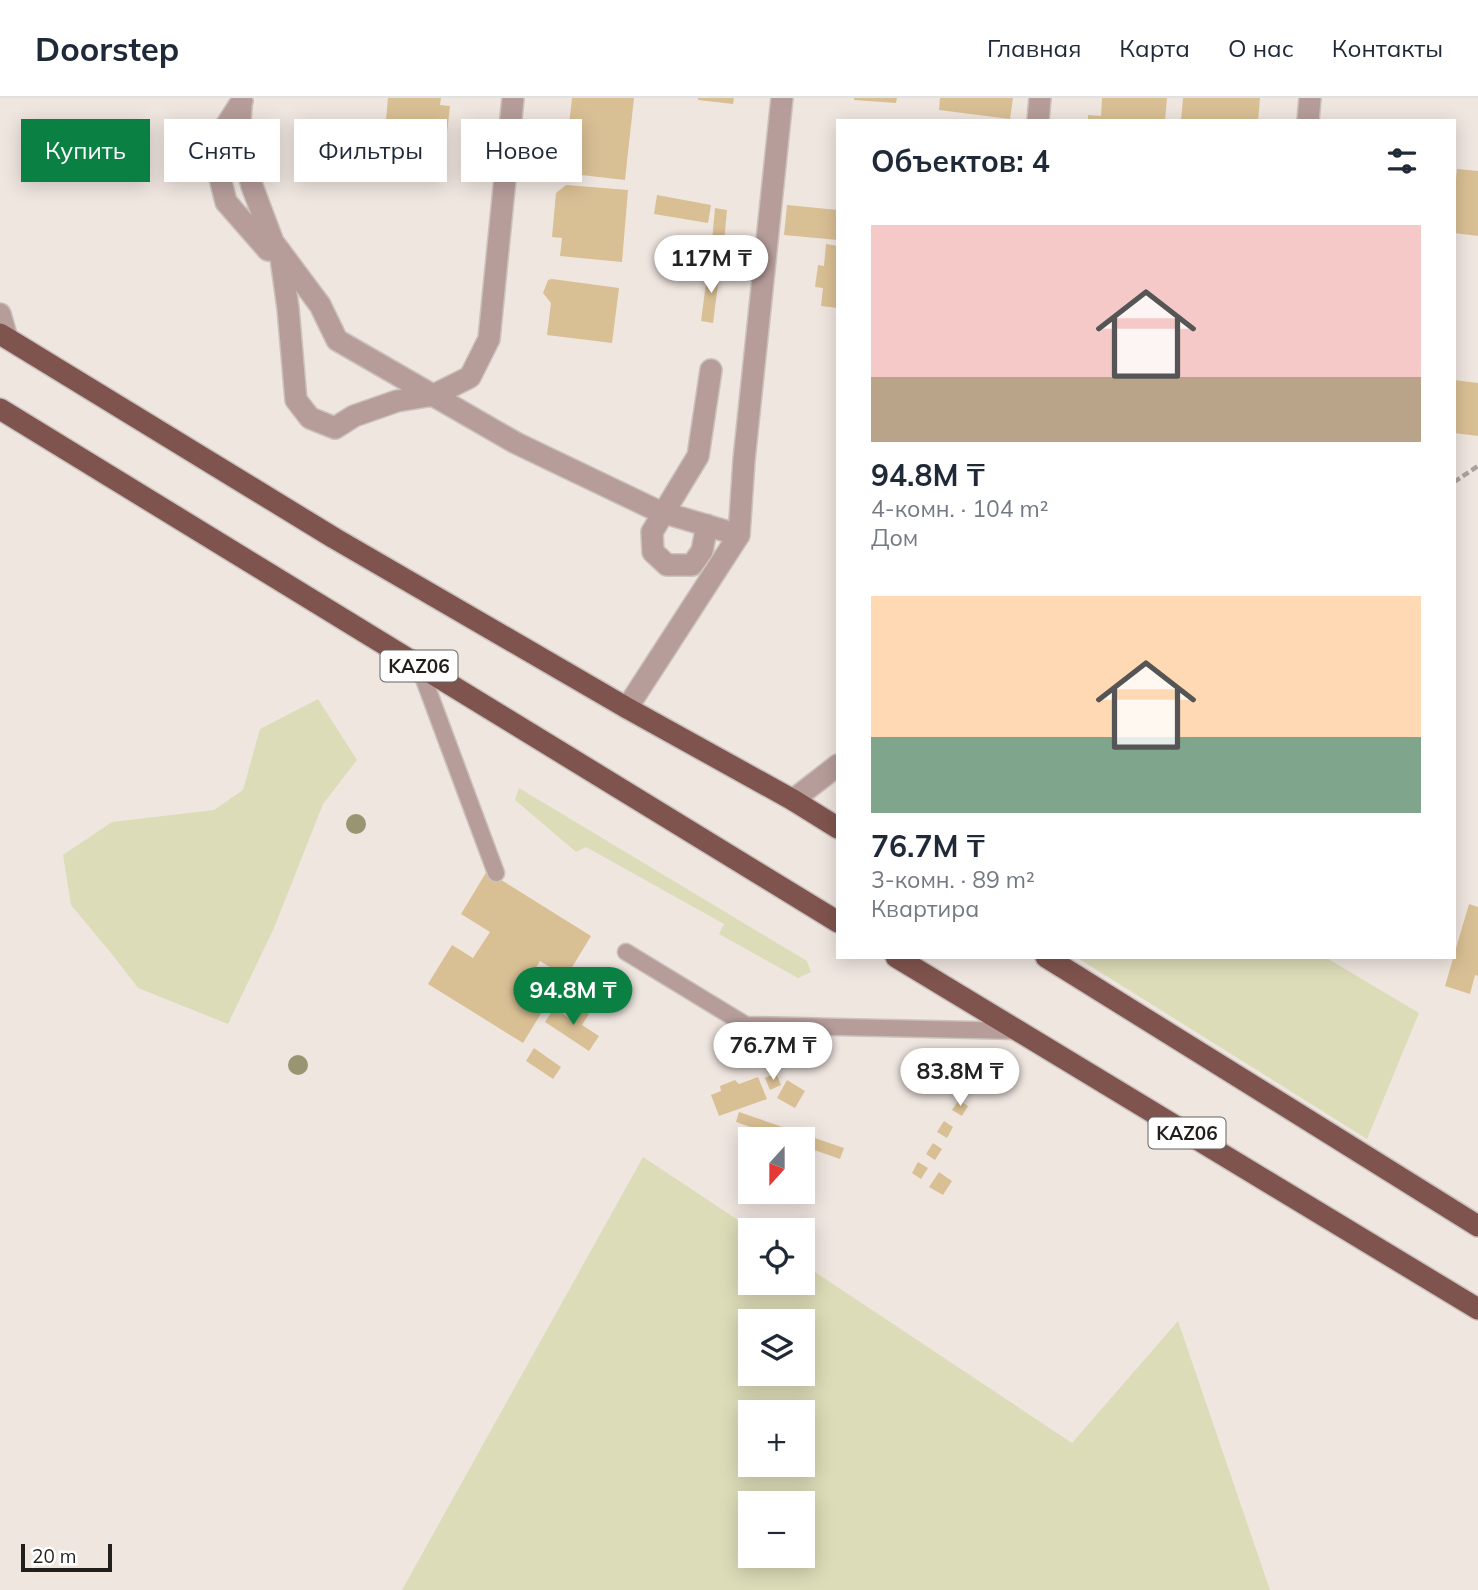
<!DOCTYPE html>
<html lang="ru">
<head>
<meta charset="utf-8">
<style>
  body { margin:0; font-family:Mulish,sans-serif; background:#f6f6f7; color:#1f2937; height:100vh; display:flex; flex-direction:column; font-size:26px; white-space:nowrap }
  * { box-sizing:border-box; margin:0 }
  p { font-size:23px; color:#747a83 }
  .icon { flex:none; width:38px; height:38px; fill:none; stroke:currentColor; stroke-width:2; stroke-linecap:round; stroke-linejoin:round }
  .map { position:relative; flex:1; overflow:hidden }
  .panel { position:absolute; left:836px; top:21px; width:620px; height:840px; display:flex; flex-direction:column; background:#fff; border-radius:0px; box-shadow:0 4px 18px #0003 }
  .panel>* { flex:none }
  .top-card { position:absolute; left:21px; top:21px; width:665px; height:63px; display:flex; gap:14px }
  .needle { width:46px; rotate:201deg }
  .tools { position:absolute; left:738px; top:1029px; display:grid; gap:14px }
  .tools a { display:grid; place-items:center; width:77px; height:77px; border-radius:0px; background:#fff; box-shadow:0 4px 18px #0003; font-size:35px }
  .scale { position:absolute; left:21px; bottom:18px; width:91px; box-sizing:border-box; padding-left:7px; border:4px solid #221e1c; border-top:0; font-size:19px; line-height:24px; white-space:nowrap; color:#221e1c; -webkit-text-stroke:5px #fff; paint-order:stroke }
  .price { position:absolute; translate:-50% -60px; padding:0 16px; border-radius:24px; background:#fff; color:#222; font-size:23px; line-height:46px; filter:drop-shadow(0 2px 4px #0008) }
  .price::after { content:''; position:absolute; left:50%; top:42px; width:21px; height:16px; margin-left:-10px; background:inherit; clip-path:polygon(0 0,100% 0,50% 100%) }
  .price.active { background:#0b8043; color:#fff }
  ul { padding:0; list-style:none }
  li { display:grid; align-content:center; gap:14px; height:371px; padding:0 35px }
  li span { display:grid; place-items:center; height:217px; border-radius:0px; color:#555 }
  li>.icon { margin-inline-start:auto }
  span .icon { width:126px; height:126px; fill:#fffc; stroke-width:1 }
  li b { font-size:30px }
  h2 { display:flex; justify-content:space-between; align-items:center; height:84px; padding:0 35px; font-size:30px }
  .tag { padding:0 24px; border-radius:0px; background:#fff; box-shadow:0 4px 18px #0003; font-size:24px; line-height:63px }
  .tag.active { background:#0b8043; color:#fff }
  header { display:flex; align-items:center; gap:42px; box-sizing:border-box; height:98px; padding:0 35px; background:#fff; border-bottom:2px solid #e0e1e3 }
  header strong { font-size:33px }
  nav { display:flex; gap:38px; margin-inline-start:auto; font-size:24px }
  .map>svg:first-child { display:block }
  .green { fill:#dcdcb8; fill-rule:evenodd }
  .building { fill:#d9bf94 }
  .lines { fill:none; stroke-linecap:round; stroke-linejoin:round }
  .service-casing { stroke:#cbc2bd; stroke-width:19 }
  .minor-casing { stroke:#cbc2bd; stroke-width:24 }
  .trunk-casing { stroke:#cbc2bd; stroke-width:24 }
  .path { stroke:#aaa29d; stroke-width:4.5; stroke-dasharray:7 3.5; stroke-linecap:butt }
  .service { stroke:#b69d9a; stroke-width:16 }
  .minor { stroke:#b69d9a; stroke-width:21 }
  .trunk { stroke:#80544e; stroke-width:21 }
  .tree { fill:#999472 }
  .labels { text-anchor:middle; stroke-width:5; stroke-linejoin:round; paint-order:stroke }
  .shield { fill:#fff; stroke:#646260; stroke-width:2 }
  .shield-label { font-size:19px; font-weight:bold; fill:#221e1c }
</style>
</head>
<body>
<header>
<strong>Doorstep</strong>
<nav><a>Главная</a><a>Карта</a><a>О нас</a><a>Контакты</a></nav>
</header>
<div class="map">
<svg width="1478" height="1492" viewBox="0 0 1478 1492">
  <rect width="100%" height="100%" fill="#f0e6e0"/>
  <path class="green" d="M318,601L357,662L323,706L274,830L228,926L138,890L111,855L71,807L63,757L112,724L214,712L243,692L260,631Z
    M519,690L807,863L811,874L798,880L719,836L724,826L586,749L576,754L515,702Z
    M1076,859H1325L1419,915L1367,1041Z
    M643,1059L753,1132H751V1185H803V1166L1072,1345L1178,1223L1270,1492H402ZM751,1223H803V1276H751ZM751,1314H803V1367H751ZM751,1405H803V1458H751Z"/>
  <path class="building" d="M388,0H441L440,7L450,8L447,35L437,34L435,50L384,45Z
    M572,0H634L625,82L564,75Z
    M698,0H734L733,6L698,2Z
    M854,0H897L896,5L854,2Z
    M940,0H1013L1010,21L939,12Z
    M1102,0H1167L1165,23H1088V17L1101,18Z
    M1183,0H1260L1258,23H1181Z
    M1457,71L1478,73V138L1454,135V101Z
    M566,87L628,92L622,164L560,158L562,140L552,139L556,95Z
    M657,97L711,107L708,125L654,116Z
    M787,107L838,112V142L784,137Z
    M715,110L727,112L722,166L710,165Z
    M826,146L838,148V210L821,208L823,190L815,189L818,167L824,168Z
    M708,170L720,171L713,225L701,223Z
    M552,181L619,190L612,245L547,237L551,205L543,195L548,182Z
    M1454,282L1478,285V338L1454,335Z
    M487,773L591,838L566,879L540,863L524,890L548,904L523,945L428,886L452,847L473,860L490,834L461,816Z
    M1469,806L1478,809V878L1475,877L1470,896L1445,888Z
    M576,908L589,916L582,927L599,938L589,953L545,924L554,910L569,920Z
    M534,950L561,969L553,981L526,963Z
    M776,975L781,987L770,992L765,980Z
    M758,979L767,1001L719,1018L711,997L721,993L720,988L735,982L739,986Z
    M787,982L805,993L795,1010L777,1000Z
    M959,1002L968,1008L962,1018L952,1012Z
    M739,1014L844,1050L840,1061L803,1048V1041H785L736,1024Z
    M944,1023L953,1029L947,1040L937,1034Z
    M933,1045L942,1051L935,1062L926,1056Z
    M918,1064L928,1070L921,1081L912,1075Z
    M939,1074L952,1083L943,1097L929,1089Z"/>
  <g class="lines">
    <defs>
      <path id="service" d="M419,568L496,775
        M626,854L746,927L1017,933"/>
      <path id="minor" d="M242,3L224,31L218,72L226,104L268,152L280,153L288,210L296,302L310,320L335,330L354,318L397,303L434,297L470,279L489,241L513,0
        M241,9L239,36L252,88L273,144L320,207L337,242L516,345L658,413L739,437
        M1038,23L1040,0
        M1308,23L1310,0
        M0,216L7,240
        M707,427L702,453L692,467H667L653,454L652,434L698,358L711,272
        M627,610L739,437L744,362L782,0
        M793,702L838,667"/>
      <path id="trunk" d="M0,236L334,440L627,610L793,702L838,730
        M0,311L838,824
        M896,859L1478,1211
        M1046,859L1478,1128"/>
    </defs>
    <use href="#service" class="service-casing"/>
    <use href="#minor" class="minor-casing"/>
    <use href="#trunk" class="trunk-casing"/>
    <path class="path" d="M1454,384L1478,368"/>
    <use href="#service" class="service"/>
    <use href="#minor" class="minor"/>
    <use href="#trunk" class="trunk"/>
  </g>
  <g class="tree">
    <circle cx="356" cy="726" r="10"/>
    <circle cx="298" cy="967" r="10"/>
  </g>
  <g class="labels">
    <g class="shield">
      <rect x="380.5" y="552.5" width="77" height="31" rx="5"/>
      <rect x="1148.5" y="1019.5" width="77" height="31" rx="5"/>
    </g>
    <g class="shield-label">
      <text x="419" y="575">KАZ06</text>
      <text x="1187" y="1042">KАZ06</text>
    </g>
  </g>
</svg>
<div class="tools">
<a><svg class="needle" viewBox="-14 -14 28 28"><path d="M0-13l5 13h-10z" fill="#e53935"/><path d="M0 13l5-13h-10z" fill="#747a83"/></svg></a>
<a><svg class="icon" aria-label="locate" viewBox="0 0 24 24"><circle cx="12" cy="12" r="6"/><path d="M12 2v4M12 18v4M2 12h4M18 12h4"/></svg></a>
<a><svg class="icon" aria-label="layers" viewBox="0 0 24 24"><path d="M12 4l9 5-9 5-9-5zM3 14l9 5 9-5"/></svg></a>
<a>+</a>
<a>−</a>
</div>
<div class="scale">20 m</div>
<b class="price" style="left:711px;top:197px">117M ₸</b>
<b class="price active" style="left:573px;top:929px">94.8M ₸</b>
<b class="price" style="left:773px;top:984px">76.7M ₸</b>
<b class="price" style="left:960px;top:1010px">83.8M ₸</b>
<div class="top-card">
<a class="tag active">Купить</a>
<a class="tag">Снять</a>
<a class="tag">Фильтры</a>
<a class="tag">Новое</a>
</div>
<section class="panel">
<h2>Объектов: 4<svg class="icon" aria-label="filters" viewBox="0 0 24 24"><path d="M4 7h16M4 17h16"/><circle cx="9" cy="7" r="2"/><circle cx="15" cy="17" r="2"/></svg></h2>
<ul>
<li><span style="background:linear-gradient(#f6c9c9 70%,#b9a48a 0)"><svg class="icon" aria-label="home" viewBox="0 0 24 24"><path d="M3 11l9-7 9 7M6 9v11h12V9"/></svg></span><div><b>94.8M ₸</b><p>4-комн. · 104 m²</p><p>Дом</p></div></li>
<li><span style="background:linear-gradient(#ffd9b3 65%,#7fa58c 0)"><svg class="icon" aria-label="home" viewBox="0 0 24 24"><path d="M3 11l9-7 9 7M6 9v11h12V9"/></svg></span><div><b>76.7M ₸</b><p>3-комн. · 89 m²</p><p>Квартира</p></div></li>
</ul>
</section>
</div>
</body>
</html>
